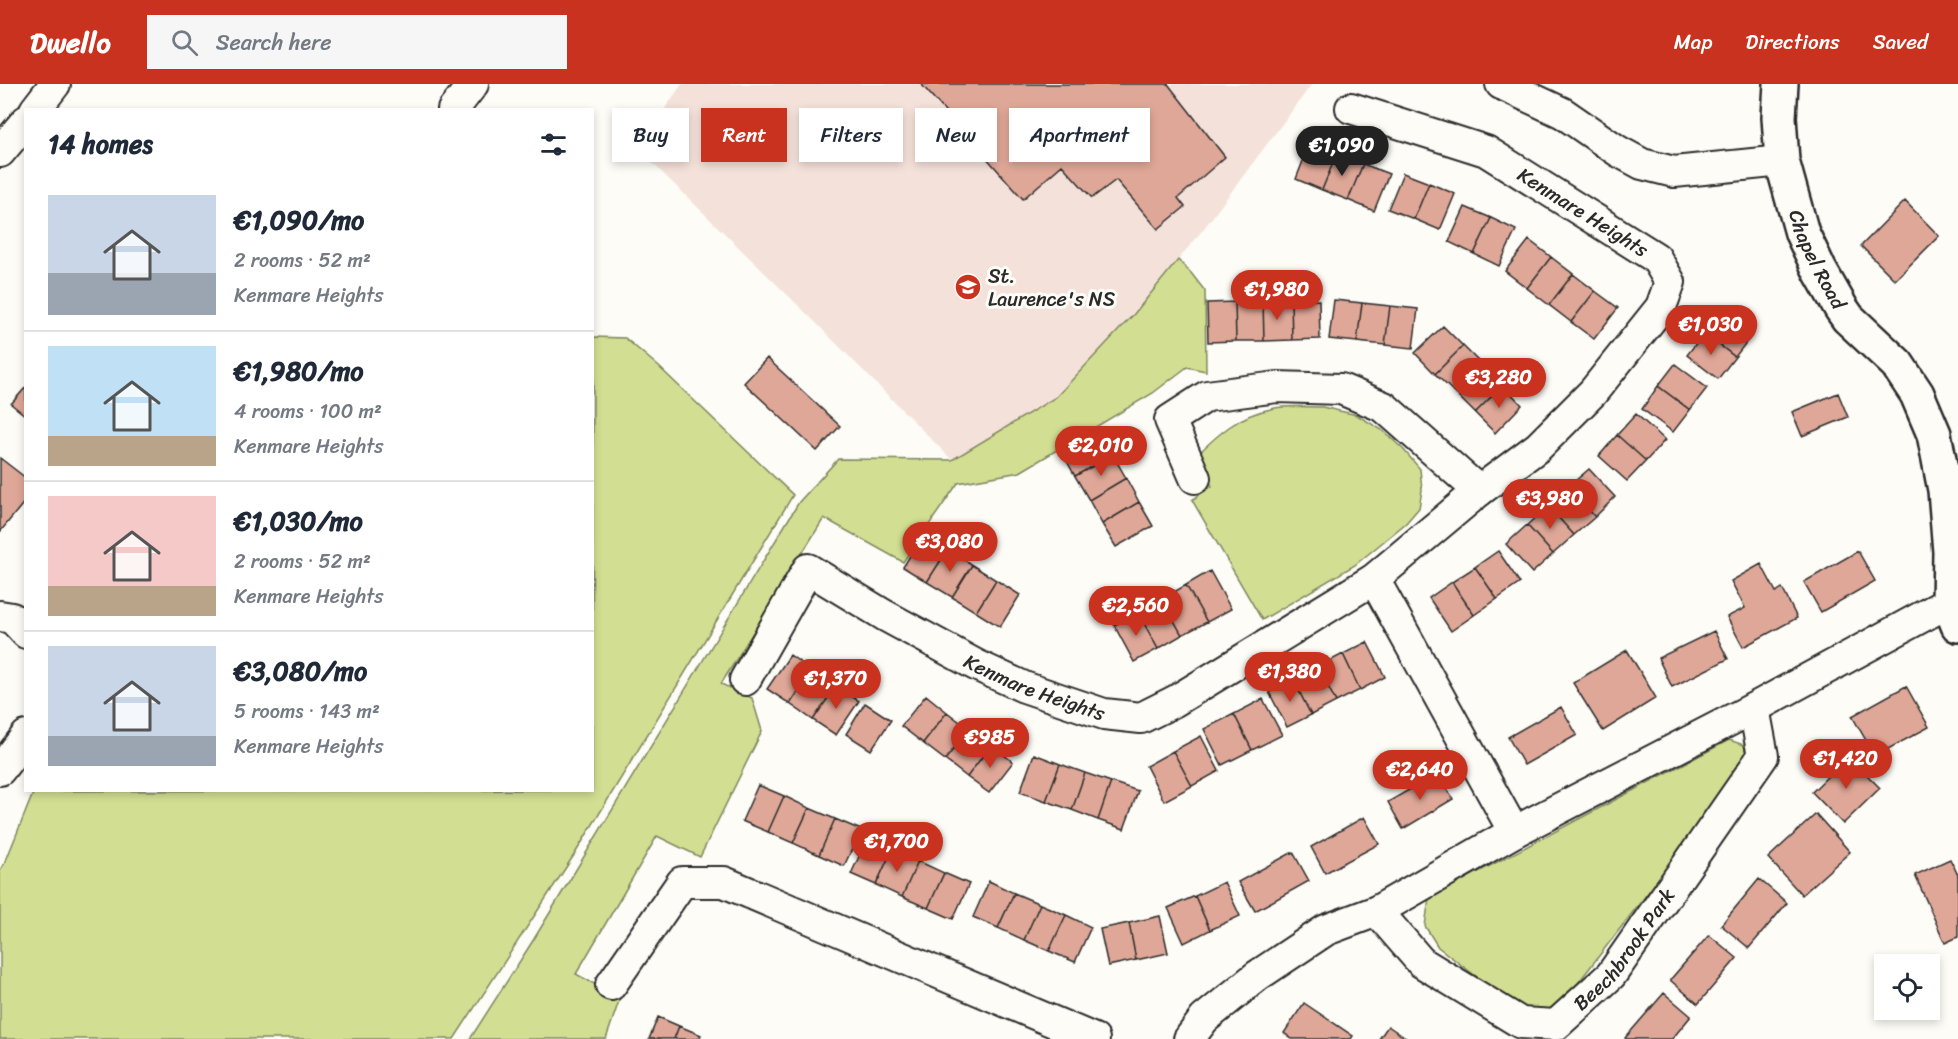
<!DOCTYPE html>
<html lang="en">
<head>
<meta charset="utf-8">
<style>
  body { margin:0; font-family:Sriracha,sans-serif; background:#f6f6f7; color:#1f2937; height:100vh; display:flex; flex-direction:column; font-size:22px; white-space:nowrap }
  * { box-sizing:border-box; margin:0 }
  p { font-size:20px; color:#747a83 }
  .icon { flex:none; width:33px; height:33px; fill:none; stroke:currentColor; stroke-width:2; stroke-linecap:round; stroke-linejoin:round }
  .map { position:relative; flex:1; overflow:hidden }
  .details { position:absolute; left:24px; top:24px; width:570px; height:684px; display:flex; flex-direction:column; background:#fff; border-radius:0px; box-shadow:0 3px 9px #0003 }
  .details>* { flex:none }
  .banner { position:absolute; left:612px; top:24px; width:570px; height:54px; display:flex; gap:12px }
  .controls { position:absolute; left:1874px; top:870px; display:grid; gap:12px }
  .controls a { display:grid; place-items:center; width:66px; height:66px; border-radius:0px; background:#fff; box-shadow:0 3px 9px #0003; font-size:30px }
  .price { position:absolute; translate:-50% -51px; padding:0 14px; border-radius:21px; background:#c8321e; color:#fff; font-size:20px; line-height:39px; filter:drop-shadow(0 2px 3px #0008) }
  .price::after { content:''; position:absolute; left:50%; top:36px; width:18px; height:14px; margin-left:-9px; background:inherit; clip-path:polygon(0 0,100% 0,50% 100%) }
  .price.active { background:#222; color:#fff }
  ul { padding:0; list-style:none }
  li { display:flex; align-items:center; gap:18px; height:150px; padding:0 24px }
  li+li { border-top:2px solid #e0e1e3 }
  li span { display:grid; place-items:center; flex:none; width:168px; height:120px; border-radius:0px; color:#555 }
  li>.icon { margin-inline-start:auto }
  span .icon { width:72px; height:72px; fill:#fffc; stroke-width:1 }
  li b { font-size:26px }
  h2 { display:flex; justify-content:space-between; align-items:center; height:72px; padding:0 24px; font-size:26px }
  .chip { padding:0 21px; border-radius:0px; background:#fff; box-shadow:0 3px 9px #0003; font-size:21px; line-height:54px }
  .chip.active { background:#c8321e; color:#fff }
  header { display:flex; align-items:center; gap:36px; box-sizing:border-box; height:84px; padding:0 30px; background:#c8321e; color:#fff }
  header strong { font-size:28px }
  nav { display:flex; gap:33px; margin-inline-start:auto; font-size:21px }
  .search { width:420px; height:54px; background:#f6f6f7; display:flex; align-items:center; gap:15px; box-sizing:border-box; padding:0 21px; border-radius:0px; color:#747a83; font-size:22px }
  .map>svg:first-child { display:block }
  .built { fill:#f4e2da }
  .green { fill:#d2df92; stroke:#7e855e; stroke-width:1.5 }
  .building { fill:#dfa797; stroke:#2b2b2b; stroke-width:1.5 }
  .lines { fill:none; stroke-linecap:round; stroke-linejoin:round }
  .street-casing { stroke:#2b2b2b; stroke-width:34 }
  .secondary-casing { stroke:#2b2b2b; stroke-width:38 }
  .street { stroke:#fdfcf7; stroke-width:30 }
  .secondary { stroke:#fdfcf7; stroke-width:33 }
  .labels { text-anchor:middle; stroke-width:6; stroke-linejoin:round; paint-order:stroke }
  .street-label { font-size:20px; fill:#2b2b2b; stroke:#fdfcf7 }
  .poi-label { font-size:20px; fill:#2b2b2b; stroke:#fdfcf7; text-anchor:start }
</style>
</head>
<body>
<header>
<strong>Dwello</strong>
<div class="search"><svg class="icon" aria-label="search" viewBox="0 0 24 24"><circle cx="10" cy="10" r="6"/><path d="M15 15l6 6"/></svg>Search here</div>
<nav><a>Map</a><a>Directions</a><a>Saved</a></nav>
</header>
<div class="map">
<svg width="1958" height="955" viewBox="0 0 1958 955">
  <rect width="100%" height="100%" fill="#fdfcf7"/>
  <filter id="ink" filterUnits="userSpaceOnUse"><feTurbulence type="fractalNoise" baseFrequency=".0167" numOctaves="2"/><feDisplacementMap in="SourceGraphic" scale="12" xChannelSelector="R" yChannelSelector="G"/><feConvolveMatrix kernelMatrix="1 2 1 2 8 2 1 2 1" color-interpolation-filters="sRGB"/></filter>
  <g filter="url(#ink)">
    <path class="built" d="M682,0H1312L1205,143L1134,230L1056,313L952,376L808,231L637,64Z"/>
    <path class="green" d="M1178,176L1191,189L1205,207L1206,287L1187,283L1153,309L1020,388L958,399L903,478L824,434L721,600L752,614L762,647L700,773L657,752L576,890L620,914L606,955H470L534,855L799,418L838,375L952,376L1056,313L1134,230Z
      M593,253L625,254L658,282L793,411L576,768L454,955H0V786L5,779L34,707L592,706Z
      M1322,323L1357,331L1382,346L1403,365L1420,385L1422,406L1419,424L1406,439L1355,481L1262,536L1192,416L1212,402L1196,372C1218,350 1239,331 1271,325C1287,321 1306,323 1322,323Z
      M1729,656L1744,661L1747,675L1667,784L1578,899L1546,928L1516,923L1438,863L1425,842L1429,814Z"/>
    <path class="building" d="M921,0H1168L1225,73L1178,114L1185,123L1158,145L1116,96L1092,114L1062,81L1023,115Z
      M1310,59L1337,69L1322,106L1296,95Z
      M1337,69L1363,80L1348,116L1322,106Z
      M1363,80L1389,90L1374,127L1348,116Z
      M1403,89L1429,99L1414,135L1388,125Z
      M1429,99L1455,110L1440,146L1414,135Z
      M1905,117L1939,152L1895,196L1861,162Z
      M1465,123L1491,134L1474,170L1449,158Z
      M1491,134L1516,146L1499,182L1474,170Z
      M1529,156L1551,173L1527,204L1505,187Z
      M1551,173L1573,190L1549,221L1527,204Z
      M1573,190L1595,207L1571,238L1549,221Z
      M1595,207L1618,224L1594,255L1571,238Z
      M1319,216L1320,255L1292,256L1291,217Z
      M1334,216L1362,219L1357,258L1329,255Z
      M1263,217L1264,257H1236L1235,218Z
      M1263,217H1291L1292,256L1264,257Z
      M1235,218L1236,257L1208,258L1207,219Z
      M1362,219L1390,222L1385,261L1357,258Z
      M1390,222L1418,225L1413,264L1385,261Z
      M1721,227L1752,251L1735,273L1704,249Z
      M1443,242L1463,262L1435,290L1415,269Z
      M1704,249L1735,273L1718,295L1687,271Z
      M1463,262L1483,282L1455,309L1435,290Z
      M767,274L840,342L817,367L744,299Z
      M1675,280L1707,304L1690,326L1658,302Z
      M1483,282L1503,301L1475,329L1455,309Z
      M1503,301L1522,321L1495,349L1475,329Z
      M1658,302L1690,326L1673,348L1642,325Z
      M26,303V332L11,320Z
      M1838,309L1848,333L1802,352L1792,328Z
      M1636,330L1665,356L1646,377L1617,351Z
      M1099,347L1113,371L1075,392L1062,368Z
      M1617,351L1646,377L1627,397L1599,372Z
      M1113,371L1126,394L1089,416L1075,392Z
      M0,374L26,394V416L0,448Z
      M1589,385L1615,413L1595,433L1568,403Z
      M1126,394L1139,418L1102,440L1089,416Z
      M1568,403L1595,433L1574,451L1548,422Z
      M1139,418L1153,442L1116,463L1102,440Z
      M1548,422L1574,451L1553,470L1527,441Z
      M1527,441L1553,470L1532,489L1506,460Z
      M924,450L948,465L927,498L903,483Z
      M948,465L972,481L952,513L927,498Z
      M1498,467L1520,499L1497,515L1475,483Z
      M1858,467L1875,497L1821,528L1804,498Z
      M1761,480L1776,508L1782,504L1797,534L1743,563L1727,533L1745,524L1731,497Z
      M972,481L996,496L976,528L952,513Z
      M1475,483L1497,515L1474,531L1452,498Z
      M1210,487L1231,525L1207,538L1186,501Z
      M996,496L1020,511L1000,543L976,528Z
      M1452,498L1474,531L1451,547L1429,514Z
      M1186,501L1207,538L1182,551L1162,515Z
      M1162,515L1182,551L1158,565L1138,528Z
      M1138,528L1158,565L1134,578L1114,541Z
      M1714,547L1728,575L1672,603L1658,574Z
      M1367,558L1385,593L1360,606L1343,570Z
      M1627,566L1656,614L1603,647L1573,599Z
      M1343,570L1360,606L1336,618L1318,583Z
      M790,571L812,587L790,620L767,605Z
      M1318,583L1336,618L1311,631L1293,595Z
      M812,587L836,602L813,636L790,620Z
      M1293,595L1311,631L1287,643L1269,608Z
      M836,602L859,617L836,651L813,636Z
      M1906,602L1929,643L1875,672L1852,632Z
      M926,611L947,628L923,659L901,642Z
      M1263,615L1282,651L1252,666L1234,630Z
      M865,619L891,636L871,666L846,650Z
      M1561,623L1577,651L1524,681L1508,653Z
      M947,628L969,645L945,676L923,659Z
      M1234,630L1252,666L1222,681L1204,645Z
      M969,645L991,661L967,693L945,676Z
      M1201,652L1219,687L1192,702L1173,667Z
      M991,661L1013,678L989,709L967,693Z
      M1173,667L1192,702L1164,717L1146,682Z
      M1034,670L1060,680L1046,717L1020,708Z
      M1848,672L1880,704L1843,740L1812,708Z
      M1060,680L1085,689L1072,726L1046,717Z
      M1085,689L1111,698L1098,736L1072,726Z
      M1438,689L1453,715L1403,745L1388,718Z
      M1111,698L1138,707L1124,745L1098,736Z
      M758,701L784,712L768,748L742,737Z
      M784,712L809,724L793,759L768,748Z
      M809,724L835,735L819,771L793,759Z
      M1816,730L1850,768L1802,811L1768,774Z
      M1364,733L1379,760L1325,789L1311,763Z
      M835,735L861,746L844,782L819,771Z
      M867,755L892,766L876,801L851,790Z
      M892,766L918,777L902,813L876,801Z
      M1293,768L1309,797L1255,827L1238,798Z
      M1950,775L1958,791V853L1945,859L1915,791Z
      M918,777L944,789L928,824L902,813Z
      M944,789L969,800L953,835L928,824Z
      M1759,795L1787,819L1749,864L1721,841Z
      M989,797L1014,809L998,844L973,833Z
      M1224,798L1240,832L1210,846L1195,812Z
      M1014,809L1040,820L1024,856L998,844Z
      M1195,812L1210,846L1184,859L1168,824Z
      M1040,820L1066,831L1049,867L1024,856Z
      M1066,831L1091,843L1075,878L1049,867Z
      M1160,832L1168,869L1136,876L1129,839Z
      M1129,839L1136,876L1108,882L1100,845Z
      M1709,851L1737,874L1698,920L1670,896Z
      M1664,909L1691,932L1672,955H1627L1625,954Z
      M1304,919L1353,952L1351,955H1292L1284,949Z
      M658,933L679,942L674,955H649Z
      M679,942L701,951L699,955H674Z
      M1388,942L1407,955H1379Z"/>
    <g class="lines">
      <defs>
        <g id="street">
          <path d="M1501,0L1563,29L1618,67L1642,80L1674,88L1782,77"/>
          <path d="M35,26L55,0"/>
          <path d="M453,26L473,0"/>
          <path d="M0,68L26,37"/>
          <path d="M1195,394L1170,336L1207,312L1277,303L1341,305L1384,323L1479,407"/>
          <path d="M1374,495L1514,748"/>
          <path d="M0,532L12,534L26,549"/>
          <path id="s1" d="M745,596L808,485L884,531L976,581L1024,603L1104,630L1141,634L1175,617L1374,495L1479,407L1538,363L1593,308L1661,223L1670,198L1656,174L1486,67L1351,24"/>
          <path d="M0,686L26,652"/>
          <path id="s2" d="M1377,827L1421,878L1521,939L1556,941L1611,891L1763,672L1754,624"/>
          <path d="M611,901L682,798H724L1094,955"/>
          <path d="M1189,955L1204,935L1257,892L1326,846L1377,827L1514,748L1754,624L1949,518"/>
        </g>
        <g id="secondary">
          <path id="s3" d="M1781,0L1779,33L1782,77L1802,149L1820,187L1841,224L1848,234L1897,280L1917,310L1934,350L1945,406L1950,468L1949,518L1958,541"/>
        </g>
      </defs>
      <use href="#street" class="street-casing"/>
      <use href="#secondary" class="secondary-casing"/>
      <use href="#street" class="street"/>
      <use href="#secondary" class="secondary"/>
    </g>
  </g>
  <defs>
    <symbol id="school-disc" viewBox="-11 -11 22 22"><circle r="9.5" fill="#c8321e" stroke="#fdfcf7"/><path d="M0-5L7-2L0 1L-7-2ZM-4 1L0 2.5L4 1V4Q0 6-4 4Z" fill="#fff"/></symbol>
  </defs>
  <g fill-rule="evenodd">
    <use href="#school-disc" x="953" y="188" width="30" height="30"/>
  </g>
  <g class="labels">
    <g class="street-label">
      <text transform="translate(1583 128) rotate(32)" y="7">Kenmare Heights</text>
      <text dy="7" stroke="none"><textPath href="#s3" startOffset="182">Chapel Road</textPath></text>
      <text dy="7" stroke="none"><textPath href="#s1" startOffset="384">Kenmare Heights</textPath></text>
      <text dy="7" stroke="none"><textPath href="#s2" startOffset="322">Beechbrook Park</textPath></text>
    </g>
    <g class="poi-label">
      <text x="988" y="199">St.<tspan x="988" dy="23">Laurence's NS</tspan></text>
    </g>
  </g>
</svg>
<div class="controls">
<a><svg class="icon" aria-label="locate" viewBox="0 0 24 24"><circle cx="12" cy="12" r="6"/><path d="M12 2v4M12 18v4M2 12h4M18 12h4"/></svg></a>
</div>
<b class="price active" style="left:1342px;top:93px">€1,090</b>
<b class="price" style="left:1277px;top:237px">€1,980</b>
<b class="price" style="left:1711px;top:272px">€1,030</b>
<b class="price" style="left:1499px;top:325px">€3,280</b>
<b class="price" style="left:1101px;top:393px">€2,010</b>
<b class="price" style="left:1550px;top:446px">€3,980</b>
<b class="price" style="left:950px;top:489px">€3,080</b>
<b class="price" style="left:1136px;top:553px">€2,560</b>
<b class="price" style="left:1290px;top:619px">€1,380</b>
<b class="price" style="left:836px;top:626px">€1,370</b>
<b class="price" style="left:990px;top:685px">€985</b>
<b class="price" style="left:1846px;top:706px">€1,420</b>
<b class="price" style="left:1420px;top:717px">€2,640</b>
<b class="price" style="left:897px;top:789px">€1,700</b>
<div class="banner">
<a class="chip">Buy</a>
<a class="chip active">Rent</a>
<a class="chip">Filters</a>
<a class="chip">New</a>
<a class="chip">Apartment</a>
</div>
<section class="details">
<h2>14 homes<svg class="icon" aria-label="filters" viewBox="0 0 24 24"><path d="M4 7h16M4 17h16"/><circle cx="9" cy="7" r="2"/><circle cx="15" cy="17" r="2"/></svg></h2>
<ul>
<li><span style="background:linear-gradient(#c9d6e8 65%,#9aa5b1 0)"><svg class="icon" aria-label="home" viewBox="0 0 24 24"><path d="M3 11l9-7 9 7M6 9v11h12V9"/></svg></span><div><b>€1,090/mo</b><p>2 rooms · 52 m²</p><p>Kenmare Heights</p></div></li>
<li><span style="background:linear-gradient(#bfe0f5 75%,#b9a48a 0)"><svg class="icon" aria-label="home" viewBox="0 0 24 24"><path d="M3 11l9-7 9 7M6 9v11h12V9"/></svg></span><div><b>€1,980/mo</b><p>4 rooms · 100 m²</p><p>Kenmare Heights</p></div></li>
<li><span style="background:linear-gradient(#f6c9c9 75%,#b9a48a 0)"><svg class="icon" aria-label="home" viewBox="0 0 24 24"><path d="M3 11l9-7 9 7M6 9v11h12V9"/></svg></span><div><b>€1,030/mo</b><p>2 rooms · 52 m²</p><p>Kenmare Heights</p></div></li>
<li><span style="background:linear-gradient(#c9d6e8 75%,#9aa5b1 0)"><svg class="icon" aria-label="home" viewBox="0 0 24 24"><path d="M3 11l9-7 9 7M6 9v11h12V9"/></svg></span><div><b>€3,080/mo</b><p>5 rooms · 143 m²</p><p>Kenmare Heights</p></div></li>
</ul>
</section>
</div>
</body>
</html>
